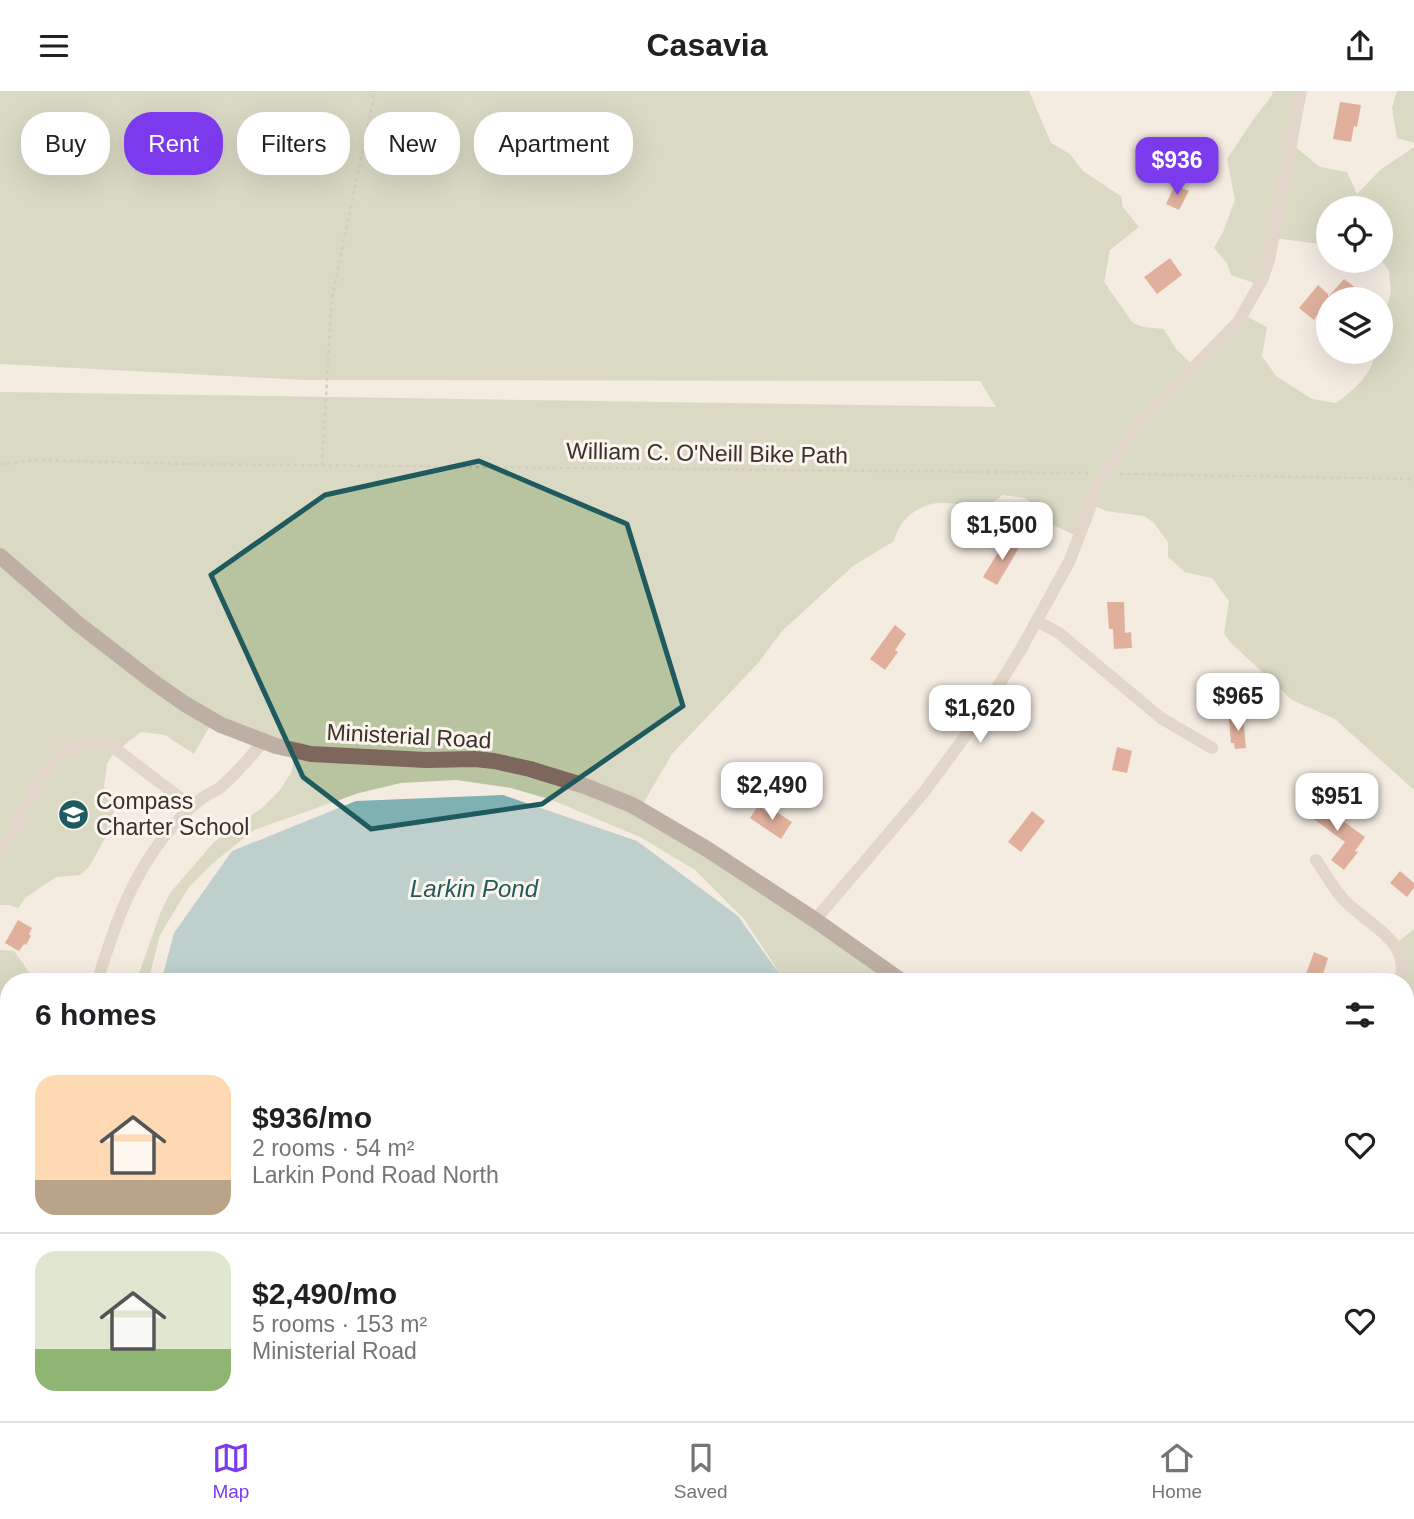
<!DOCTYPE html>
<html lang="en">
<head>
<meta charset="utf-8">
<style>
  body { margin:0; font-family:Arial,sans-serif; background:#f2f2f2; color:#202124; height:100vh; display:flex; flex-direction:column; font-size:26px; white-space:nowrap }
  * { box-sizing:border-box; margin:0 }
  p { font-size:23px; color:#757577 }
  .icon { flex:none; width:38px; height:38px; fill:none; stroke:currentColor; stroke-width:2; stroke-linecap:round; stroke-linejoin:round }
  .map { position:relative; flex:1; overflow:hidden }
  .drawer { position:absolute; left:0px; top:882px; width:1414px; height:448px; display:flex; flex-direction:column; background:#fff; border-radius:28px 28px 0 0; box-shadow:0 7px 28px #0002 }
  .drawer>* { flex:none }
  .hud { position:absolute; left:21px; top:21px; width:700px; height:63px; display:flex; gap:14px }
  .tools { position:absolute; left:1316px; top:105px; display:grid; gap:14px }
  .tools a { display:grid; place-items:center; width:77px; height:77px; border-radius:50%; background:#fff; box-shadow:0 7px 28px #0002; font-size:35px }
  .price { position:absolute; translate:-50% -60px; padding:0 16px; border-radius:14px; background:#fff; color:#222; font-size:23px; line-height:46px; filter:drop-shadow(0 2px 4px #0008) }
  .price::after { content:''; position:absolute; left:50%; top:42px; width:21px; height:16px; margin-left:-10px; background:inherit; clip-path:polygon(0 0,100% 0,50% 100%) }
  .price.current { background:#7c3aed; color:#fff }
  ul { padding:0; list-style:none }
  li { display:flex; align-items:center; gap:21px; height:175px; padding:0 35px }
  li+li { border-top:2px solid #e0e0e0 }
  li span { display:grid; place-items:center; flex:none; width:196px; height:140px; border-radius:21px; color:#555 }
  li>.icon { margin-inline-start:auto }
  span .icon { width:84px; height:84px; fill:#fffc; stroke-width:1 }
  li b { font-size:30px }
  h2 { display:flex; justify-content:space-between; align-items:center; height:84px; padding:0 35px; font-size:30px }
  .tag { padding:0 24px; border-radius:28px; background:#fff; box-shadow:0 7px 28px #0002; font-size:24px; line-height:63px }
  .tag.current { background:#7c3aed; color:#fff }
  header { display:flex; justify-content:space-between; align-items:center; height:91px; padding:0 35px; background:#fff; font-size:32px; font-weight:700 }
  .menu { display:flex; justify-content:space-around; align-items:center; height:98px; border-top:2px solid #e0e0e0; background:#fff; font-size:19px; color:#757577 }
  .menu a { display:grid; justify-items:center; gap:4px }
  .menu .current { color:#7c3aed }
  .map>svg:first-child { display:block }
  .green { fill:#b8c4a0 }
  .water { fill:#7fb0b2 }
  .building { fill:#c8694b }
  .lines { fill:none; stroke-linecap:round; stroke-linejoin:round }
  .path { stroke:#b9a596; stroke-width:2.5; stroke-dasharray:3.5 3.5; stroke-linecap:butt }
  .minor { stroke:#cdbbac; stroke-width:12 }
  .major { stroke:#7d675c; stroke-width:16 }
  .marked { fill:none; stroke:#1f5a5e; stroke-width:5; stroke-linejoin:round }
  .labels { text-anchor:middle; stroke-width:6; stroke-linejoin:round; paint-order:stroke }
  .street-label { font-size:23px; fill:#3b302b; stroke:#fbf5ee }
  .poi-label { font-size:23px; fill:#3b302b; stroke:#fbf5ee; text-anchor:start }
  .water-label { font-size:24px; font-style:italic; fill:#1f5a5e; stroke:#fbf5ee }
</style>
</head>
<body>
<header><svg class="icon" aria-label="menu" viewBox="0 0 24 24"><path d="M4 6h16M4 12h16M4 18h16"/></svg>Casavia<svg class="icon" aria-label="share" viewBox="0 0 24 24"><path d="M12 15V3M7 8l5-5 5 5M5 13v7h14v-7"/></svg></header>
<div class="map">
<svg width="1414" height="1330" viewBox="0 0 1414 1330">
  <rect width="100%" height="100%" fill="#f4ebe1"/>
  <path class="green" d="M0,0H1029L1051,52L1070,63L1083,80L1122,106V115L1139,136L1110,159L1104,191L1133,232L1143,236L1164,238L1175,257L1194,275L1242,223L1267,236L1262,265L1276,285L1312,308L1336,312C1354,299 1372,283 1376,261H1381V236L1391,201L1389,179L1381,169V117H1328V154L1273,147L1257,193L1231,184L1227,172L1214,157L1223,141L1235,109L1227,68L1255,26L1271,6L1273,0H1298L1289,51L1320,76L1347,81L1357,103L1380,79L1414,56V699L1335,628L1292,609L1231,552L1224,543L1229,510L1212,487L1185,481L1168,466V451L1154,432L1144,425L1106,420L1091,413L1078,443H1072L1051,433L1041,418L1024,407L1003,404C997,408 990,414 983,414C969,416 953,411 938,412C917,414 899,429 894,450L853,475L782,540L759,571L672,663L644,711L656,728L903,891H783L772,870L744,828L695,779L640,746L552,709L511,697L456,689L401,692L359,702L254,739L212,773L189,796L160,844L148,891H136L160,823L170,802L214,751L262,717L280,699L291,682L295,664L212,631L194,663L165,644L141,641L114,662L107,672L104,696L114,709V731L89,776L80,784L56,786L26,806L18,817L10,814H0V301L996,316L980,290L305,289L0,273Z
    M1397,0H1414V52L1397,47L1392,17Z
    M1414,838V965L1405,979V891L1393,855Z
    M0,859L14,860L36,891H9V938L0,942Z
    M1405,1103L1414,1108V1262L1405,1281Z
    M985,1321H1388L1385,1330H990Z"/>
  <path class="water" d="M503,704L637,750L738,825L785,891H161L174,842L232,760L356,710Z
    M115,1321H971L977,1330H117Z"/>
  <path class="building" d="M1340,11L1361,14L1357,36L1354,35L1351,51L1333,48Z
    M1175,94L1189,100L1179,119L1166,113Z
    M1170,167L1182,184L1157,203L1144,186Z
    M1344,188L1356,197L1347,208H1328L1314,229L1299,217L1318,194L1328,203V206Z
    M1007,447L1020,455L997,494L983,486Z
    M1107,511H1124L1125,542L1131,541L1132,557L1114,558L1113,538H1109Z
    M895,534L906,543L895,559L898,561L885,579L870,568Z
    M1243,627L1246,657L1235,658L1234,652H1231L1229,628Z
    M1117,656L1132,660L1127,682L1112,679Z
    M1313,708L1365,746L1355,760L1358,761L1344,779L1331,769L1345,751L1304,721Z
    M758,715L772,724L775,720L792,731L781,748L750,727Z
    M1032,720L1045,730L1021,761L1008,751Z
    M1400,780L1414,792V797L1407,806L1390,792Z
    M18,829L32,837L29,843L31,845L26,854L24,853L19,860L5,852Z
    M1314,861L1328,867L1324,880L1320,891H1303Z"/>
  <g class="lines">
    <path class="path" d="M0,373L36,369L187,373L1089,382
      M322,374L332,206L373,10V0
      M1120,383L1414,388"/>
    <path class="minor" d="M1037,530L1059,542L1161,627L1212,657
      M0,758L7,751L40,687L66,658L94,651L108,652L192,716
      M1316,769C1326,783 1334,799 1345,810C1368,834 1414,851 1399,891
      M815,829L924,701L975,632L1020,560L1069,471L1089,420L1098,389L1103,383L1137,335L1238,231L1262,189L1269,169L1301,0
      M97,891C115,833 134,777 176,732C183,723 194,713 204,706C208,703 213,701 218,698C235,685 249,667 263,651
      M0,974L9,971
      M0,1277L9,1307
      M13,1321L16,1330"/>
    <path class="major" d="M0,465L77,532L152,590L185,613L221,634L276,655L311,663L426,669L475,668L494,670L530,678L585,695L632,714L707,758L815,829L903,891
      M1405,1213L1414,1223"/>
  </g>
  <path d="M0 0H1414V1330H0ZM479,370L627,433L683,615L542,713L371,738L303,686L211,484L325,404Z" fill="#f4ebe1" fill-opacity=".55" fill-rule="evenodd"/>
  <path class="marked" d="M479,370L627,433L683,615L542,713L371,738L303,686L211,484L325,404Z"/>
  <defs>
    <symbol id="school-disc" viewBox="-11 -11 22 22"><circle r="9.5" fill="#1f5a5e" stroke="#fbf5ee"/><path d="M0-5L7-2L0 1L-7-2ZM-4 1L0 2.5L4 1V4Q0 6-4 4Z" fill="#fff"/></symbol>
  </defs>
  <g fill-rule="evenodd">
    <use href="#school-disc" x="56" y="706" width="35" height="35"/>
  </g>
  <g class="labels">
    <g class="street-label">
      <text transform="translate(707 362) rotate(1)" y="8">William C. O'Neill Bike Path</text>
      <text transform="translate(409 645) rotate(3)" y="8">Ministerial Road</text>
    </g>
    <g class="poi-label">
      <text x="96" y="718">Compass<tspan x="96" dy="26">Charter School</tspan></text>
    </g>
    <g class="water-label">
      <text x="474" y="806">Larkin Pond</text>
    </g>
  </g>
</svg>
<div class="tools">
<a><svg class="icon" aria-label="locate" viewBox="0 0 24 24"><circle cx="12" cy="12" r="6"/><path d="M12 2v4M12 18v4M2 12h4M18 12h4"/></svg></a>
<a><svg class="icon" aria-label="layers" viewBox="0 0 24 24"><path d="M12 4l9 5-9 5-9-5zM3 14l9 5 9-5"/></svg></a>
</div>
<b class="price current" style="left:1177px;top:106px">$936</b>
<b class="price" style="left:1002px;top:471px">$1,500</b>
<b class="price" style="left:1238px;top:642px">$965</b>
<b class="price" style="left:980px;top:654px">$1,620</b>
<b class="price" style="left:772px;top:731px">$2,490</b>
<b class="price" style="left:1337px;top:742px">$951</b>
<div class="hud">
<a class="tag">Buy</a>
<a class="tag current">Rent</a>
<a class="tag">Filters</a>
<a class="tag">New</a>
<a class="tag">Apartment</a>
</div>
<section class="drawer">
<h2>6 homes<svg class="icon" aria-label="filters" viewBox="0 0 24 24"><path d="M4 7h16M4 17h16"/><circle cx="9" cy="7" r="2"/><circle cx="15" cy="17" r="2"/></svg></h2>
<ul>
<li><span style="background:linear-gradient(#ffd9b3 75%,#b9a48a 0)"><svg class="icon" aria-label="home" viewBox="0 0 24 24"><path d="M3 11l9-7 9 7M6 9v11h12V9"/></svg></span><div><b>$936/mo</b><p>2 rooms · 54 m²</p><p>Larkin Pond Road North</p></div><svg class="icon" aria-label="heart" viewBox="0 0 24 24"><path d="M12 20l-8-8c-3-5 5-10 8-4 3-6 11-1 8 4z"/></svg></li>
<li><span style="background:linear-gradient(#dfe7d0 70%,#8fb573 0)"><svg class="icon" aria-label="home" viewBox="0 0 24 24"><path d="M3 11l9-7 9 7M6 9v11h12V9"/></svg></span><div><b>$2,490/mo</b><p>5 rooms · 153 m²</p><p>Ministerial Road</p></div><svg class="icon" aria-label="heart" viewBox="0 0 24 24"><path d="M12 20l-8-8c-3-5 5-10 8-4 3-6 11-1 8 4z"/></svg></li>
</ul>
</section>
</div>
<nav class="menu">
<a class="current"><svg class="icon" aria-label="map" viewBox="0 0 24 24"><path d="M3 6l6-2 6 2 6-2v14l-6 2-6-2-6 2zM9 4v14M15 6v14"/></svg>Map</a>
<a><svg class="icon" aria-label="saved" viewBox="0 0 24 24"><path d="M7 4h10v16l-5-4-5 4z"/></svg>Saved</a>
<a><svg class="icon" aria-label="home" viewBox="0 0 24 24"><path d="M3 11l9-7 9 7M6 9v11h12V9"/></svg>Home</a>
</nav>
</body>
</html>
